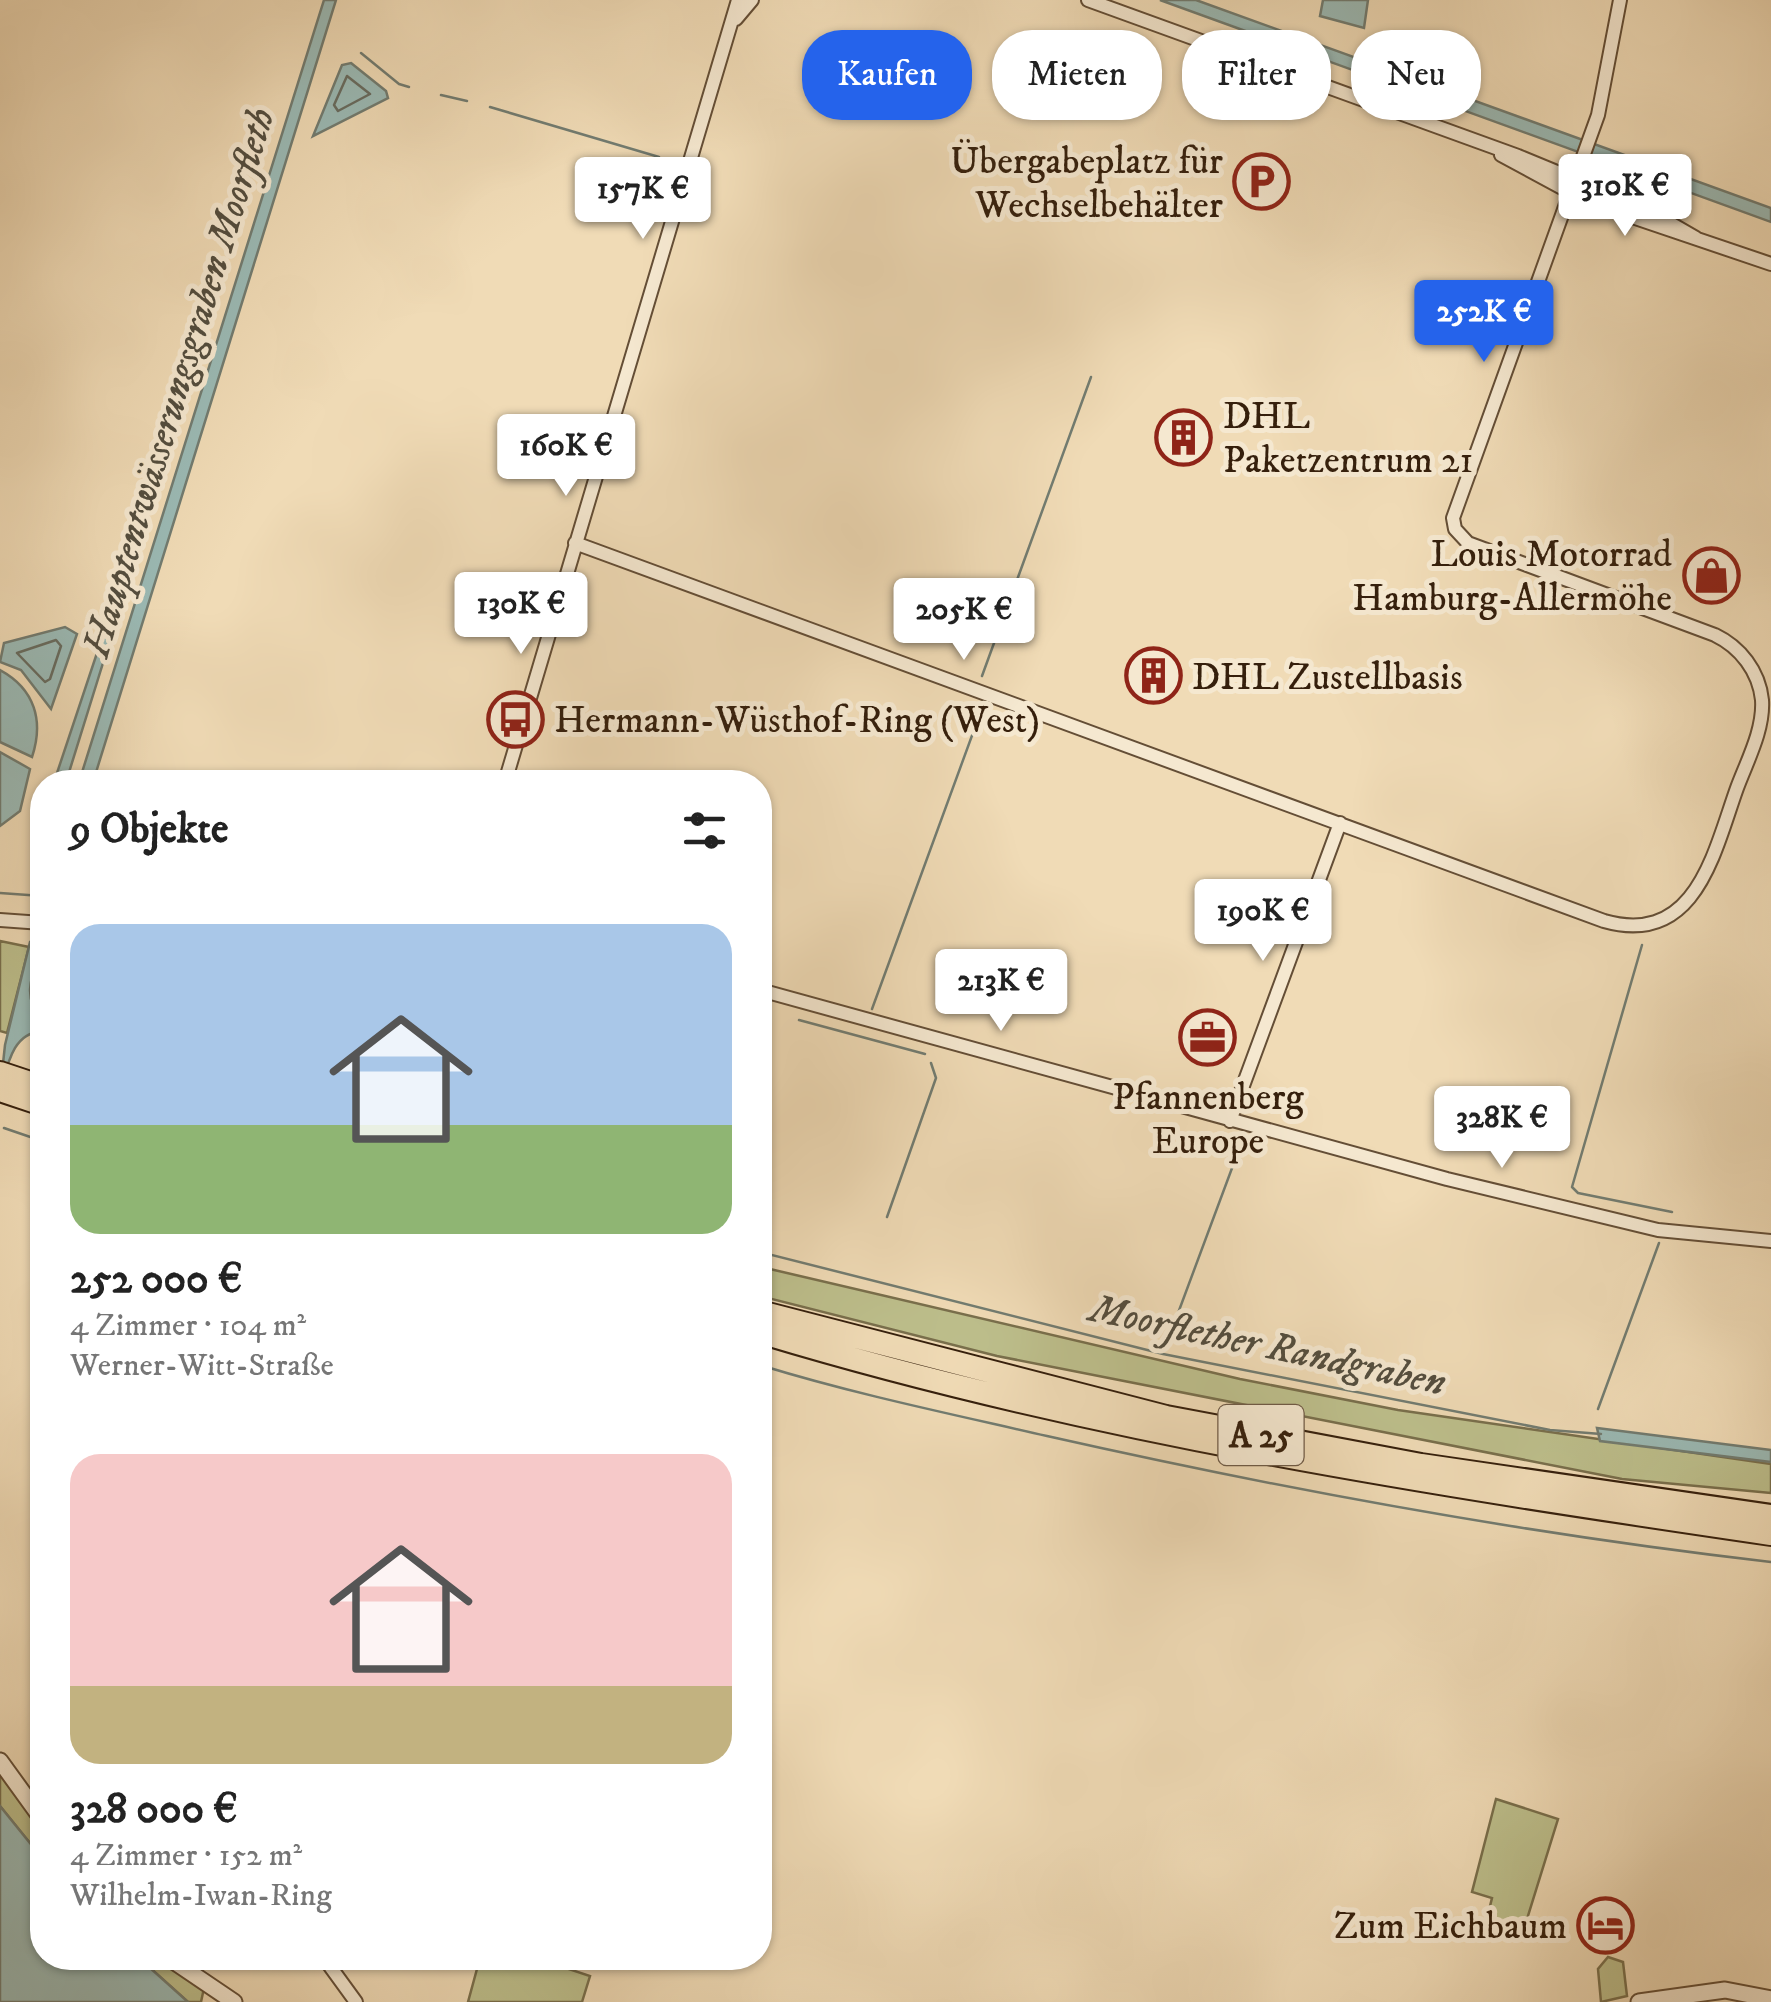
<!DOCTYPE html>
<html lang="de">
<head>
<meta charset="utf-8">
<style>
  body { margin:0; font-family:"IM FELL DW Pica",serif; background:#f2f2f2; color:#222; height:100vh; display:flex; flex-direction:column; font-size:38px; white-space:nowrap }
  * { box-sizing:border-box; margin:0 }
  p { font-size:32px; color:#767676 }
  .icon { flex:none; width:55px; height:55px; fill:none; stroke:currentColor; stroke-width:2; stroke-linecap:round; stroke-linejoin:round }
  .map { position:relative; flex:1; overflow:hidden }
  .details { position:absolute; left:30px; top:770px; width:742px; height:1200px; display:flex; flex-direction:column; background:#fff; border-radius:40px; box-shadow:0 2px 8px #0004 }
  .details>* { flex:none }
  .banner { position:absolute; left:802px; top:30px; width:818px; height:90px; display:flex; gap:20px }
  .price { position:absolute; translate:-50% -85px; padding:0 22px; border-radius:10px; background:#fff; color:#222; font-size:32px; line-height:65px; filter:drop-shadow(0 2px 5px #0008) }
  .price::after { content:''; position:absolute; left:50%; top:60px; width:30px; height:22px; margin-left:-15px; background:inherit; clip-path:polygon(0 0,100% 0,50% 100%) }
  .price.on { background:#2563eb; color:#fff }
  ul { padding:0; list-style:none }
  li { display:grid; align-content:center; gap:20px; height:530px; padding:0 40px }
  li span { display:grid; place-items:center; height:310px; border-radius:30px; color:#555 }
  li>.icon { margin-inline-start:auto }
  span .icon { width:180px; height:180px; fill:#fffc; stroke-width:1 }
  li b { font-size:42px }
  h2 { display:flex; justify-content:space-between; align-items:center; height:120px; padding:0 40px; font-size:42px }
  .pill { padding:0 35px; border-radius:40px; background:#fff; box-shadow:0 2px 8px #0004; font-size:35px; line-height:90px }
  .pill.on { background:#2563eb; color:#fff }
  .map>svg:first-child { display:block }
  .green { fill:#bdbf8c; stroke:#796f4c; stroke-width:2.5 }
  .water { fill:#9bbab5; stroke:#727c71; stroke-width:2.5 }
  .lines { fill:none; stroke-linecap:round; stroke-linejoin:round }
  .shore { stroke:#686c60; stroke-width:2.5 }
  .stream { stroke:#727c71; stroke-width:2.5 }
  .canal { stroke:#9bbab5; stroke-width:11 }
  .minor-casing { stroke:#644e36; stroke-width:16 }
  .tertiary-casing { stroke:#644e36; stroke-width:19 }
  .motorway-casing { stroke:#351f0c; stroke-width:26 }
  .minor { stroke:#f5e8d0; stroke-width:12 }
  .tertiary { stroke:#f5e8d0; stroke-width:15 }
  .motorway { stroke:#f0dbb6; stroke-width:22 }
  .labels { text-anchor:middle; stroke-width:10; stroke-linejoin:round; paint-order:stroke }
  .shield { fill:#f5e8d0; stroke:#6f5b47; stroke-width:2.5 }
  .shield-label { font-size:35px; font-weight:bold; fill:#351f0c }
  .poi-label { font-size:38px; fill:#351f0c; stroke:#f5e8d0; text-anchor:end }
  .water-label { font-size:40px; font-style:italic; fill:#544e3f; stroke:#f5e8d0 }
</style>
</head>
<body>
<div class="map">
<svg width="1771" height="2002" viewBox="0 0 1771 2002">
  <rect width="100%" height="100%" fill="#f0dbb6"/>
  <filter id="stains"><feTurbulence type="fractalNoise" baseFrequency=".002" numOctaves="4"/><feColorMatrix values="0 0 0 0 .2 0 0 0 0 .09 0 0 0 0 .02 0 0 0 .5 -.17"/></filter>
  <radialGradient id="worn" r=".72"><stop offset=".6" stop-color="#630" stop-opacity="0"/><stop offset="1" stop-color="#630" stop-opacity=".3"/></radialGradient>
  <path class="green" d="M0,941L29,947L7,1033L0,1031Z
    M770,1269L1240,1379L1398,1410L1771,1464V1493L1622,1479L997,1356L760,1296Z
    M0,1773L42,1829V1858L0,1806Z
    M1496,1799L1558,1819L1523,1932L1486,1922L1492,1898L1472,1892Z
    M1608,1957L1623,1962L1627,1996L1601,2002L1598,1969Z
    M139,1958H163L184,1977L204,1988L201,2002H188Z
    M480,1958H536L590,1976L582,2002H468Z"/>
  <path class="water" d="M324,0H336L93,782H79Z
    M1160,0H1196L1771,208V222Z
    M1323,0H1368L1364,28L1320,16Z
    M351,63L386,91L388,98L313,136L342,65Z
    M126,589L66,782H54L117,593Z
    M65,627L77,634L51,709L21,670L0,662L4,643Z
    M0,670C35,689 44,721 32,757L0,742Z
    M0,752L30,769L20,811L0,826Z
    M30,942L42,943C35,969 19,997 42,1017V1032C13,1031 7,1067 0,1091L5,1045Z
    M1597,1428L1771,1450V1462L1600,1441Z
    M0,1806L42,1858V1958H139L188,2002H0Z"/>
  <g class="lines">
    <path class="shore" d="M347,76L370,94L338,111L334,105Z
      M56,640L61,646L50,679L45,682L17,653Z"/>
    <path class="stream" d="M361,53L399,84L409,87
      M1197,88L1203,72
      M441,95L467,101
      M490,107L659,157
      M982,676L1091,377
      M0,893L42,896
      M1642,945L1572,1187L1578,1193L1672,1212
      M872,1009L981,711
      M799,1020L925,1054
      M4,1128L42,1141
      M887,1217L936,1078L931,1063
      M760,1252L1163,1354L1550,1430L1601,1434
      M1171,1332L1241,1144
      M760,1365C854,1394 951,1414 1047,1436C1287,1490 1527,1534 1771,1562
      M1598,1409L1659,1243"/>
    <path class="canal" d="M35,957L42,927"/>
    <defs>
      <path id="minor" d="M1088,0L1518,156L1644,208L1696,238
        M736,19L752,0
        M1501,155L1588,202L1771,264
        M575,543L1604,921C1696,947 1714,852 1737,788C1747,761 1764,730 1762,700C1759,671 1740,647 1715,635L1468,543L1455,529L1453,518L1598,115L1620,0
        M505,782L738,0
        M0,920L42,923
        M760,990L1447,1179L1658,1230L1771,1241
        M1230,1121L1340,823
        M324,1958L356,2002"/>
      <path id="tertiary" d="M0,1761L42,1819
        M169,1958L234,2002
        M1639,2002L1725,1990L1771,1999"/>
      <path id="motorway" d="M0,1073L42,1087
        M0,1090L42,1104
        M760,1312L1166,1417L1421,1465L1771,1516
        M760,1332C1090,1432 1430,1484 1771,1534"/>
    </defs>
    <use href="#minor" class="minor-casing"/>
    <use href="#tertiary" class="tertiary-casing"/>
    <use href="#motorway" class="motorway-casing"/>
    <use href="#minor" class="minor"/>
    <use href="#tertiary" class="tertiary"/>
    <use href="#motorway" class="motorway"/>
  </g>
  <defs>
    <symbol id="parking-ring" viewBox="-11 -11 22 22"><circle r="9.5" fill="#f5e8d0" stroke="#8f2418" stroke-width="1.5"/><path d="M-3.5-5.5H1a3.5 3.5 0 0 1 0 7H-1V5.5H-3.5ZM-1-3.4V-.6H.8a1.4 1.4 0 0 0 0-2.8Z" fill="#8f2418"/></symbol>
    <symbol id="building-ring" viewBox="-11 -11 22 22"><circle r="9.5" fill="#f5e8d0" stroke="#8f2418" stroke-width="1.5"/><path d="M-4-6H4V6H1V3H-1V6H-4ZM-2.5-4.3h1.7v1.8h-1.7ZM.8-4.3h1.7v1.8H.8ZM-2.5-1h1.7V.8h-1.7ZM.8-1h1.7V.8H.8Z" fill="#8f2418"/></symbol>
    <symbol id="shop-ring" viewBox="-11 -11 22 22"><circle r="9.5" fill="#f5e8d0" stroke="#8f2418" stroke-width="1.5"/><path d="M-5-2.5h2.3a2.7 3.5 0 0 1 5.4 0H5L5.5 6h-11ZM-1.5-2.5h3a1.5 2.3 0 0 0-3 0Z" fill="#8f2418"/></symbol>
    <symbol id="bus-ring" viewBox="-11 -11 22 22"><circle r="9.5" fill="#f5e8d0" stroke="#8f2418" stroke-width="1.5"/><path d="M-5-6H5V4H4V6H2V4H-2V6H-4V4H-5ZM-3.5-4V0h7V-4ZM-3.5 1.2v1.5H-2V1.2ZM2 1.2v1.5H3.5V1.2Z" fill="#8f2418"/></symbol>
    <symbol id="office-ring" viewBox="-11 -11 22 22"><circle r="9.5" fill="#f5e8d0" stroke="#8f2418" stroke-width="1.5"/><path d="M-6-3h4V-5.5h4V-3h4V5H-6ZM-1-4.5V-3h2v-1.5ZM-6 0V1H6V0Z" fill="#8f2418"/></symbol>
    <symbol id="hotel-ring" viewBox="-11 -11 22 22"><circle r="9.5" fill="#f5e8d0" stroke="#8f2418" stroke-width="1.5"/><path d="M-6-4.5h1.5V1H6V5H4.5V3h-9V5H-6ZM-4 0a1.8 1.8 0 1 1 3.6 0ZM.5 0V-2.5h3Q6-2.5 6 0Z" fill="#8f2418"/></symbol>
  </defs>
  <g fill-rule="evenodd">
    <use href="#parking-ring" x="1230" y="150" width="63" height="63"/>
    <use href="#building-ring" x="1152" y="406" width="63" height="63"/>
    <use href="#shop-ring" x="1680" y="544" width="63" height="63"/>
    <use href="#building-ring" x="1122" y="644" width="63" height="63"/>
    <use href="#bus-ring" x="484" y="688" width="63" height="63"/>
    <use href="#office-ring" x="1176" y="1006" width="63" height="63"/>
    <use href="#hotel-ring" x="1574" y="1894" width="63" height="63"/>
  </g>
  <g class="labels">
    <rect class="shield" x="1218.5" y="1405" width="85" height="60" rx="8"/>
    <g class="shield-label">
      <text x="1261" y="1447">A 25</text>
    </g>
    <g class="poi-label">
      <text x="1223" y="173">Übergabeplatz für<tspan x="1223" dy="44">Wechselbehälter</tspan></text>
      <text x="1223" y="428" text-anchor="start">DHL<tspan x="1223" dy="44">Paketzentrum 21</tspan></text>
      <text x="1672" y="566">Louis Motorrad<tspan x="1672" dy="44">Hamburg-Allermöhe</tspan></text>
      <text x="1192" y="689" text-anchor="start">DHL Zustellbasis</text>
      <text x="554" y="732" text-anchor="start">Hermann-Wüsthof-Ring (West)</text>
      <text x="1208" y="1109" text-anchor="middle">Pfannenberg<tspan x="1208" dy="44">Europe</tspan></text>
      <text x="1567" y="1938">Zum Eichbaum</text>
    </g>
    <g class="water-label">
      <text transform="translate(177 382) rotate(-73)" y="14">Hauptentwässerungsgraben Moorfleth</text>
      <text transform="translate(1268 1344) rotate(12)" y="14">Moorflether Randgraben</text>
    </g>
  </g>
  <rect width="100%" height="100%" filter="url(#stains)"/>
  <rect width="100%" height="100%" fill="url(#worn)"/>
</svg>
<b class="price" style="left:1625px;top:239px">310K €</b>
<b class="price" style="left:643px;top:242px">157K €</b>
<b class="price on" style="left:1484px;top:365px">252K €</b>
<b class="price" style="left:566px;top:499px">160K €</b>
<b class="price" style="left:521px;top:657px">130K €</b>
<b class="price" style="left:964px;top:663px">205K €</b>
<b class="price" style="left:1263px;top:964px">190K €</b>
<b class="price" style="left:1001px;top:1034px">213K €</b>
<b class="price" style="left:1502px;top:1171px">328K €</b>
<div class="banner">
<a class="pill on">Kaufen</a>
<a class="pill">Mieten</a>
<a class="pill">Filter</a>
<a class="pill">Neu</a>
</div>
<section class="details">
<h2>9 Objekte<svg class="icon" aria-label="filters" viewBox="0 0 24 24"><path d="M4 7h16M4 17h16"/><circle cx="9" cy="7" r="2"/><circle cx="15" cy="17" r="2"/></svg></h2>
<ul>
<li><span style="background:linear-gradient(#a9c7e8 65%,#8fb573 0)"><svg class="icon" aria-label="home" viewBox="0 0 24 24"><path d="M3 11l9-7 9 7M6 9v11h12V9"/></svg></span><div><b>252 000 €</b><p>4 Zimmer · 104 m²</p><p>Werner-Witt-Straße</p></div></li>
<li><span style="background:linear-gradient(#f6c9c9 75%,#c2b280 0)"><svg class="icon" aria-label="home" viewBox="0 0 24 24"><path d="M3 11l9-7 9 7M6 9v11h12V9"/></svg></span><div><b>328 000 €</b><p>4 Zimmer · 152 m²</p><p>Wilhelm-Iwan-Ring</p></div></li>
</ul>
</section>
</div>
</body>
</html>
